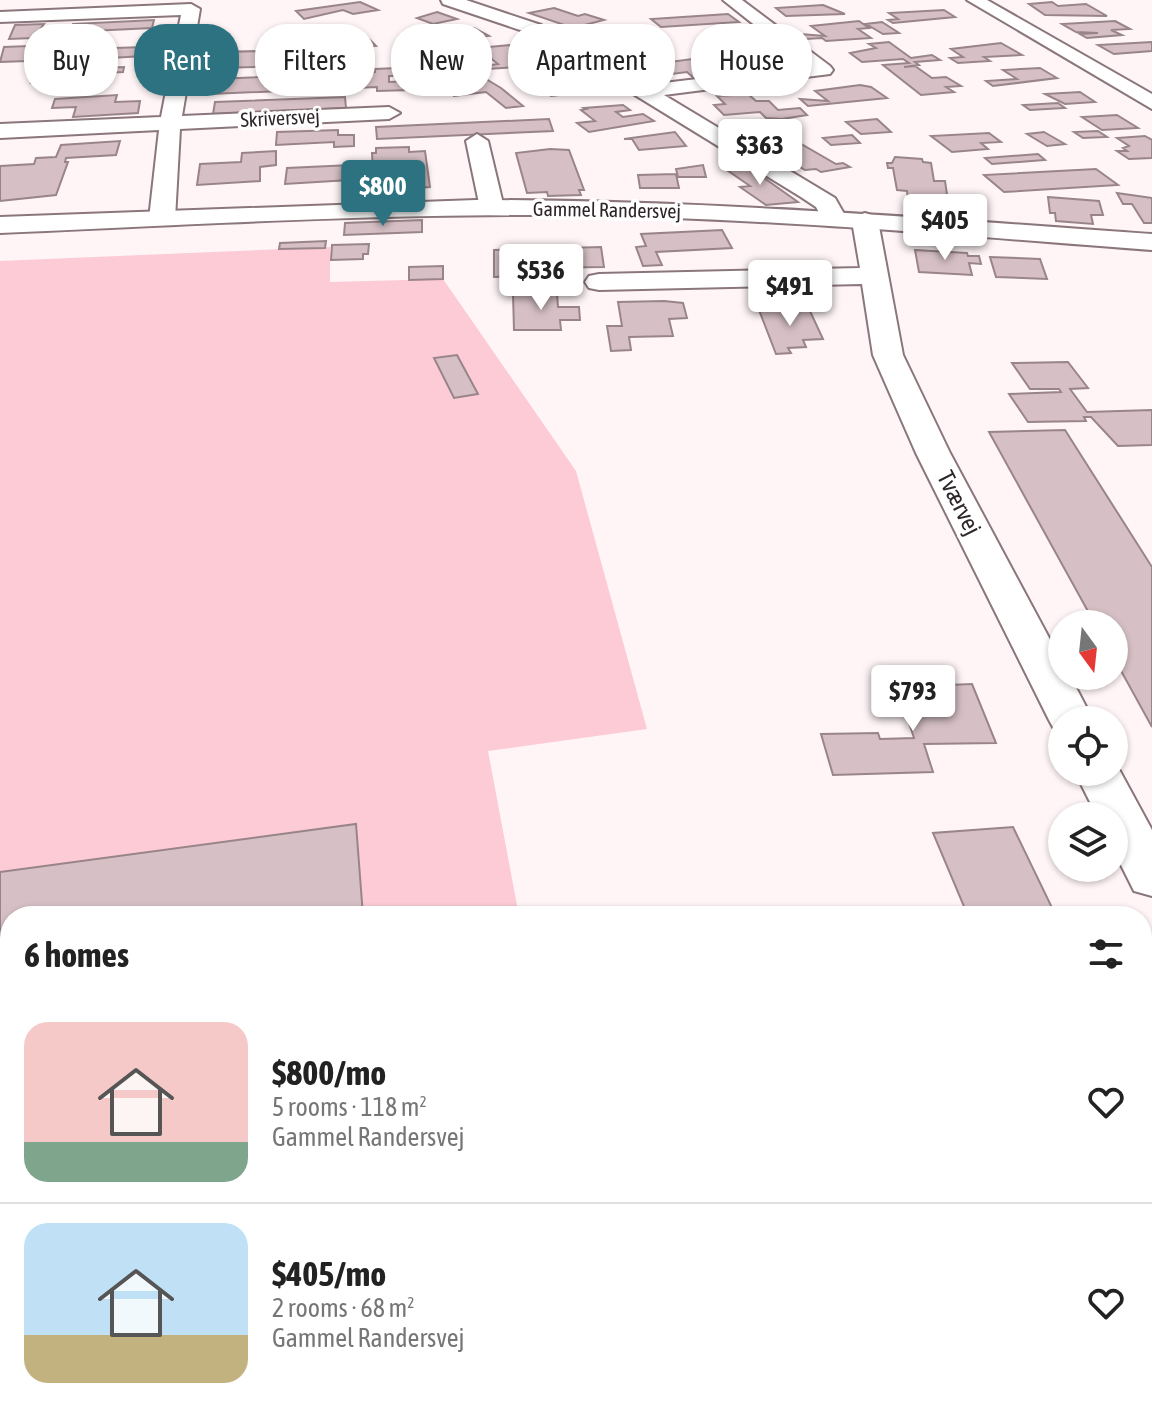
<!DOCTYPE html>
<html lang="en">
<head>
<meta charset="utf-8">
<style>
  body { margin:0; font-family:"Asap Condensed",sans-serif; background:#f6f6f6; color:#222; height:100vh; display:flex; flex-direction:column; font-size:30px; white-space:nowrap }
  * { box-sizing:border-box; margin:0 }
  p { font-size:26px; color:#767676 }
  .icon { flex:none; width:44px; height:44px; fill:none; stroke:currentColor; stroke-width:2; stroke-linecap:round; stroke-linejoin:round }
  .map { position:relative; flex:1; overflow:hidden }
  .drawer { position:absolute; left:0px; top:906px; width:1152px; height:514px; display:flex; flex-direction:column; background:#fff; border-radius:32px 32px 0 0; box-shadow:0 2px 6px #0004 }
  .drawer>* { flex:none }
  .guide { position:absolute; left:24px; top:24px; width:1104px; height:72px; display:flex; gap:16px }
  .needle { width:52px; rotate:165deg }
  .tools { position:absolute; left:1048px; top:610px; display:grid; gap:16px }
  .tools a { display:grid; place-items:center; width:80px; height:80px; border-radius:50%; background:#fff; box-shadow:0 2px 6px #0004; font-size:40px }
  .price { position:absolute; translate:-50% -68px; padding:0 18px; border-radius:8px; background:#fff; color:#222; font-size:26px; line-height:52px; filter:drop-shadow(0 2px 4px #0008) }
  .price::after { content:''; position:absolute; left:50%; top:48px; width:24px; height:18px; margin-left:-12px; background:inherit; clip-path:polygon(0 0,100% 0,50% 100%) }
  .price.active { background:#2c7280; color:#fff }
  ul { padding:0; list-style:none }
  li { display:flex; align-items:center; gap:24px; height:200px; padding:0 24px }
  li+li { border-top:2px solid #e0e0e0 }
  li span { display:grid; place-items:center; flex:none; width:224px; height:160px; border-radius:24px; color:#555 }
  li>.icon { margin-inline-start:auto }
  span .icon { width:96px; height:96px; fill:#fffc; stroke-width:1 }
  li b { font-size:34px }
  h2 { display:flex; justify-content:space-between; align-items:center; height:96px; padding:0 24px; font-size:34px }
  .tag { padding:0 28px; border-radius:32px; background:#fff; box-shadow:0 2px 6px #0004; font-size:28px; line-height:72px }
  .tag.active { background:#2c7280; color:#fff }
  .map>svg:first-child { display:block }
  .green { fill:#fccbd6 }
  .building { fill:#d6c0c5; stroke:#998589; stroke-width:2 }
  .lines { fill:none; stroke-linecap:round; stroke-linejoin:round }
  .street-casing { stroke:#8a767b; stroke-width:4 }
  .secondary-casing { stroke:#8a767b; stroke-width:4 }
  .street { fill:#fff; fill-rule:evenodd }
  .secondary { fill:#fff; fill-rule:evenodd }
  .labels { text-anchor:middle; stroke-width:7; stroke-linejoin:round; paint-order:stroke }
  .far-street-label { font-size:20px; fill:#2d2527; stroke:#fff }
  .street-label { font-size:24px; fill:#2d2527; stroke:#fff }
</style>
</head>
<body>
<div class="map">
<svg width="1152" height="1419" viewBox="0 0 1152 1419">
  <rect width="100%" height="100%" fill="#fff5f7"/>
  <path class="green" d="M330,247V282L443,279L576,471L647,729L488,751L519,916H10V1394L0,1395V261Z"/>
  <path class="building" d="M360,2L378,10L353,14L343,10L304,19L296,11Z
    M1052,2L1058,6L1086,4L1107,16L1045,15L1029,4Z
    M823,5L845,14L786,16L776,8Z
    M554,8L578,16L585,14L604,20L573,28L529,13Z
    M944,10L955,17L893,23L888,20L898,19L889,13Z
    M437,12L457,19L433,24L417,18Z
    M728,14L739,22L661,27L651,19Z
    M154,20L152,28L70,32L73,24Z
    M859,21L869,28L858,29L871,38L826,41L822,38L806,39L800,34L825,36L811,26Z
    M1115,21L1130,29L1111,30L1122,35L1087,38L1080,34L1098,33L1076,32L1062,24Z
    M882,22L899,33L883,34L866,24Z
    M44,24L34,38L9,39L15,25Z
    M621,27L651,45L599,54L586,45L616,42L597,30Z
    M474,28L489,36L464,39L450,32Z
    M751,31L787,61L753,64L718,34Z
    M354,32L364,34L376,46L349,48L341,45L335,36Z
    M889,42L911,58L932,55L940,60L915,62L919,65L904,67L915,66L932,78L946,77L961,86L946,87L954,92L921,95L883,65L909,63L903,59L862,62L850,53L876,48L869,44Z
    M1152,42V51L1114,54L1098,45Z
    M1001,43L1022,55L984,57L990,61L958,63L950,58L963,57L951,49Z
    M510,45L532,62L515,64L519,67L487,69L483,66L498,64L478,48Z
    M29,46L26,54L31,53L27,61L0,62L4,47Z
    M146,47L144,56L59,61L62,54L42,55L44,50Z
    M261,51L258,67L217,68L221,52Z
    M722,55L739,65L702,70L718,77L696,80L687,72L648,77L632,67Z
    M124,67L123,72L98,73L96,79L31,83L36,71Z
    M397,68L398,76H389V82L411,81L412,90L377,91V87L211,94L215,79L375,72V69Z
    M1040,68L1057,78L993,86L986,81L1017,79L1003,70Z
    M481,76L501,88L523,106L506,108L486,92L454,96L436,81Z
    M603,77L612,84L595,86L601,90L551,96L541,88L561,86L557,83Z
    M860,85L871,87L887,98L808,106L800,99L828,101L815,91Z
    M1080,92L1095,102L1065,104L1045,94Z
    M748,94L756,101H769L778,110L800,108L807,115L782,119L766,118L760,112L724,115L714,105L725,104L717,96Z
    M117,95L115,102L140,101L138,113L73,117L76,107L52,108L55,99Z
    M345,97L346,108L213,114L215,102Z
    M1058,103L1065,108L1030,110L1023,105Z
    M623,105L630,110L616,112L623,117L643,114L654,121L589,132L577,123L595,121L581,110L586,109L584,108Z
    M1117,115L1138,128L1102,130L1082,117Z
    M549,119L553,131L377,139L376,127Z
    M877,119L891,132L861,134L846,122Z
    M338,130V135H354V146L334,147V142L276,145L277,132Z
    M784,130L790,133L784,134L836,164L843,163L850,167L821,172L816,169L805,170L753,139L768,136L762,133Z
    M1098,131L1107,137L1083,138L1074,132Z
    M675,132L686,146L639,150L632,139H624Z
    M1044,132L1065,144L1047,146L1027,134Z
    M989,133L1001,142L981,143L988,149L952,152L931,136Z
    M852,135L860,143L831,145L823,138Z
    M1145,136L1152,140V158L1129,159L1117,151H1127L1123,148L1129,146L1117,138Z
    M120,141L116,155L66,158L65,162H68L56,195L0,201V166L34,164L36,158L56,157L61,145Z
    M409,147V152L425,151L430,187L412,188L413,193L378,195V190H374L372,153H376V148Z
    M550,149L569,150L584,190H579L581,195L548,196L547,192L527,193L516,153Z
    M276,151V165L260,167V181L197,185L200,164L241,162L242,153Z
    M1038,154L1045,160L992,164L985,158Z
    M895,157L922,159L923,162L931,163L934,181H945L948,201L908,199L907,191L897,190L893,168H888L887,163H892Z
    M351,165V169L365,168L366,179L285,184L287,168Z
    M703,165L706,177H678L676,169Z
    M740,165L750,168L798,202L766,205L740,187L750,186L724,168Z
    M1096,169L1118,185L1004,192L984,175Z
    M676,174L679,188H640L638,175Z
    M1117,193L1152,198V223H1144L1132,204H1123Z
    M1048,197L1099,201L1103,215H1091L1093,224L1056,221L1055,213H1050Z
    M422,220V232L344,235L345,223Z
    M722,230L732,248L656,252L662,265L643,266L636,247L646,246L641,234Z
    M326,241L325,248L279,249L280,243Z
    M369,244L368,254H363V259L331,260L332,245Z
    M601,247L604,267L534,268V276L494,277V250Z
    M915,250L967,253L968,256H979L981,264L969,263L972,275L919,272Z
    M990,257L1040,259L1047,279L996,277Z
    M443,266V279L409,280V267Z
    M557,293L558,307H579L580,320H560L561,330H514L513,294Z
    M664,301L683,303L687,318L669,319L673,336L629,337L631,350L611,351L607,326H622L618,302Z
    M809,309L823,339L803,340L806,347L788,348L791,353L776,354L759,310Z
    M457,355L478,394L454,398L434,358Z
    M1068,362L1088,388L1070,389L1087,412L1152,410V445L1118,446L1091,417H1084L1086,421L1028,422L1009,394L1061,392L1059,389H1030L1012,363Z
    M1065,430L1152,567V727L1114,658V624H1095L989,432Z
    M972,684L996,743L924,744L933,772L833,775L821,734L878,733L880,739L914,738L897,687Z
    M356,824L363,916H10V1325L0,1327V872Z
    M1013,827L1056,916H968L933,833Z
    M1152,1102V1209L1142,1210V1103Z"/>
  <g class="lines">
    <defs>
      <path id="street" d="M441,0H466L541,25L647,85L806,66L723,0H742L830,66L833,70L830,74L664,95L835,198L847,219L843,224H825L816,207L801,197L560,49L529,33L443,4Z
        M967,0H987L1152,94V109Z
        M191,4L200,9L182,116L389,107L400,113L389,119L180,129L175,219L171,224H153L149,219L159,130L0,138V124L161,117L181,15L0,22V12Z
        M477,134L488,141L504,208L501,213H483L480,208L466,141Z
        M865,213L874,216L878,221L903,355L950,453L1062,662V676H1070L1093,720H1062V732L1055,731L1049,720L916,453L873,355L862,284L599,290L589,288L585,282L589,276L599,274L860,268L852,221L856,216Z
        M1114,760L1152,830V896L1134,891L1114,851V816H1097L1075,772H1114Z
        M1152,1260V1326L1142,1328V1262Z
        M303,1410H418L415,1419H299Z
        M444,1410H514L516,1419H444Z"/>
      <path id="secondary" d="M476,200C702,200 927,218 1152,234V250C953,235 755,217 555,215C370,214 185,225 0,233V217Z"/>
    </defs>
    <use href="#street" class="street-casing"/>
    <use href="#secondary" class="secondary-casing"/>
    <use href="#street" class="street"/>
    <use href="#secondary" class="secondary"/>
  </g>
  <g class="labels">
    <g class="far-street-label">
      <text transform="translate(280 118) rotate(-3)" y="7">Skriversvej</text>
      <text transform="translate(607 210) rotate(1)" y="7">Gammel Randersvej</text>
    </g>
    <g class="street-label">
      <text transform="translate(959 503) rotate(63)" y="8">Tværvej</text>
    </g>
  </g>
</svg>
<div class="tools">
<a><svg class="needle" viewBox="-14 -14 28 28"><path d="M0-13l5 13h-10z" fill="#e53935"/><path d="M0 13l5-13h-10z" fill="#767676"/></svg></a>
<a><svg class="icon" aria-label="locate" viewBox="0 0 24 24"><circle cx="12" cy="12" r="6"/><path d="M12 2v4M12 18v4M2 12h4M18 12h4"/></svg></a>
<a><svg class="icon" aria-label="layers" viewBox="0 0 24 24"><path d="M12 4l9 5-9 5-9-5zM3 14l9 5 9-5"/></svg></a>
</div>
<b class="price" style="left:760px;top:187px">$363</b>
<b class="price active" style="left:383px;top:228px">$800</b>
<b class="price" style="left:945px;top:262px">$405</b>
<b class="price" style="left:541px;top:312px">$536</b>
<b class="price" style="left:790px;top:328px">$491</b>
<b class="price" style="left:913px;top:733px">$793</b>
<div class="guide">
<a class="tag">Buy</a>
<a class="tag active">Rent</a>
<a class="tag">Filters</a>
<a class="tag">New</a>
<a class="tag">Apartment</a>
<a class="tag">House</a>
</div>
<section class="drawer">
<h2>6 homes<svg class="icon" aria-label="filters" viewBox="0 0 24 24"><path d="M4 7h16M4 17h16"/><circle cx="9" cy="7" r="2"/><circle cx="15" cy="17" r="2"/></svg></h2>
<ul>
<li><span style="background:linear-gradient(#f6c9c9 75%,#7fa58c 0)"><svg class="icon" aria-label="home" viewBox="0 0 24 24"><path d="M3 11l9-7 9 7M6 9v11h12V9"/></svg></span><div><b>$800/mo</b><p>5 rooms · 118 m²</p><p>Gammel Randersvej</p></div><svg class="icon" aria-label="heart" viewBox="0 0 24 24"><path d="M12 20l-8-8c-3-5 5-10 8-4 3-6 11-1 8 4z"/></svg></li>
<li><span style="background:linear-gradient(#bfe0f5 70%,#c2b280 0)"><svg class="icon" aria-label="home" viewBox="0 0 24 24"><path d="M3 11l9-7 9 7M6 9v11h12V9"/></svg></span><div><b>$405/mo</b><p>2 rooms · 68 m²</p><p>Gammel Randersvej</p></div><svg class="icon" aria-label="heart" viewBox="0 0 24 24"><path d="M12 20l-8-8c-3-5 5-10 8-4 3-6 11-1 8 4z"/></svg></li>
</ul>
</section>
</div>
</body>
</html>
